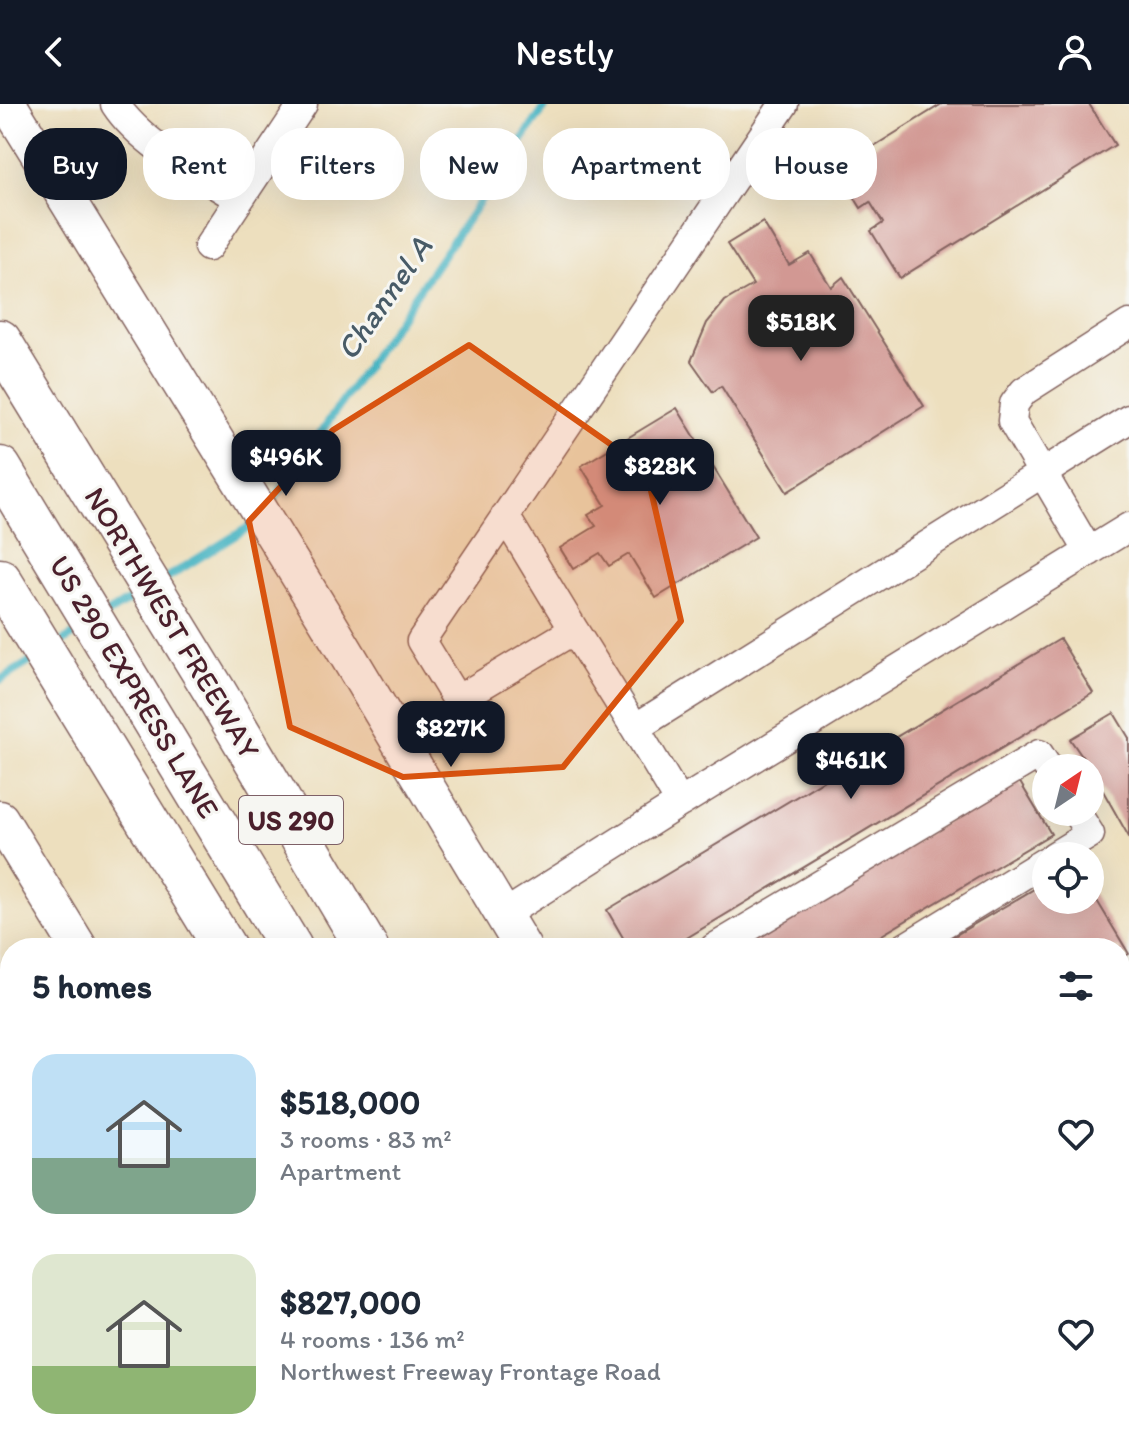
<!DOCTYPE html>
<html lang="en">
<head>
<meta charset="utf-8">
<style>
  body { margin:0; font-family:Itim,sans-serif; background:#f2f2f3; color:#1f2937; height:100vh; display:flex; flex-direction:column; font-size:30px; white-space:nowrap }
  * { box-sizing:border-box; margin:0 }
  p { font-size:26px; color:#747a83 }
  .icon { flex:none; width:44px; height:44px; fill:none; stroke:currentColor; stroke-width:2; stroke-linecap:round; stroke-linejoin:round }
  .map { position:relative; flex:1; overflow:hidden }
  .sheet { position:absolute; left:0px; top:834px; width:1130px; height:512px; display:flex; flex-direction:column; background:#fff; border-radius:32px 32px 0 0; box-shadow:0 8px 32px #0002 }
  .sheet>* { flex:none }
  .guide { position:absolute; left:24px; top:24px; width:1082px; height:72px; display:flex; gap:16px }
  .needle { width:52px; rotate:35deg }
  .buttons { position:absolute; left:1032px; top:650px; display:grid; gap:16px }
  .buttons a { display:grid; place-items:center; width:72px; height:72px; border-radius:50%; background:#fff; box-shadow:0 8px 32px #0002; font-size:40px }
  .price { position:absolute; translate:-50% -68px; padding:0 18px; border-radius:16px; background:#111827; color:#fff; font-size:26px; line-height:52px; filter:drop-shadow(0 2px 4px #0008) }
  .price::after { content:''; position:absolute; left:50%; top:48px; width:24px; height:18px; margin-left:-12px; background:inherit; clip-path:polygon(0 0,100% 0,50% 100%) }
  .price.active { background:#222; color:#fff }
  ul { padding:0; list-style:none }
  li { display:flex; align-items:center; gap:24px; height:200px; padding:0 32px }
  li span { display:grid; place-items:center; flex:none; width:224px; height:160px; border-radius:24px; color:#555 }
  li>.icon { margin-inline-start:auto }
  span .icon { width:96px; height:96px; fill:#fffc; stroke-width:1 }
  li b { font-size:34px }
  h2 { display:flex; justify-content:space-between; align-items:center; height:96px; padding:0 32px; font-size:34px }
  .pill { padding:0 28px; border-radius:32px; background:#fff; box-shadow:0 8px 32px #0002; font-size:28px; line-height:72px }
  .pill.active { background:#111827; color:#fff }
  header { display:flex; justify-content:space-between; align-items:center; height:104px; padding:0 32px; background:#111827; color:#fff; font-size:36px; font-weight:600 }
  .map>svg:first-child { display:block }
  .green { fill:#7acb8c; stroke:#62755c; stroke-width:2 }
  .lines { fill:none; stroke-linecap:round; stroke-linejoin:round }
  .stream { stroke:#46b4c2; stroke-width:8 }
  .building { fill:#d29893 }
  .minor-casing { stroke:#83625e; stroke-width:31 }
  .major-casing { stroke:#83625e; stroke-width:39 }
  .highway-casing { stroke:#83625e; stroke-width:45 }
  .minor { stroke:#fff; stroke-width:28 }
  .major { stroke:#fff; stroke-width:36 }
  .highway { stroke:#fff; stroke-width:42 }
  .rail-casing { stroke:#4a1f2b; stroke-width:9 }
  .rail { stroke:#f6f6f2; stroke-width:6; stroke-dasharray:18; stroke-linecap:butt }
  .marked { fill:#d8530f; fill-opacity:0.2; stroke:#d8530f; stroke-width:6; stroke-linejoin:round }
  .labels { text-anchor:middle; stroke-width:6; stroke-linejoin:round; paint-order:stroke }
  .shield { fill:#f6f6f2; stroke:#7e6067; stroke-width:2 }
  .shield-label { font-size:28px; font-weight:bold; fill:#4a1f2b }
  .street-label { font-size:30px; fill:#4a1f2b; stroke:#f6f6f2 }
  .water-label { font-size:32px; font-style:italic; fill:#485b67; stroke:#f6f6f2 }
</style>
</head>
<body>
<header><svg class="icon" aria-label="back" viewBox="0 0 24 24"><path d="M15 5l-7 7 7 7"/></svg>Nestly<svg class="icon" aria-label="person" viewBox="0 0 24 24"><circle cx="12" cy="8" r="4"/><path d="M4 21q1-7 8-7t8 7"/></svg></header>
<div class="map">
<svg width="1129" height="1346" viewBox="0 0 1129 1346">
  <rect width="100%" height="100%" fill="#f6f6f2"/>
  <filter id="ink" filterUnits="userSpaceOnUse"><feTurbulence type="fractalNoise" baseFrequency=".0125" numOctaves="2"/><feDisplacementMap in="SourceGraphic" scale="16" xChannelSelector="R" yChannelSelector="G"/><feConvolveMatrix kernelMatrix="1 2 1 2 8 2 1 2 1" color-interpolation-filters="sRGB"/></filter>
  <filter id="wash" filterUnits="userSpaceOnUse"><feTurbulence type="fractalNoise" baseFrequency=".006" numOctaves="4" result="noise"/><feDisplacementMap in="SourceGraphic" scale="32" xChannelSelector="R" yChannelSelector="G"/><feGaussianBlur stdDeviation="1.8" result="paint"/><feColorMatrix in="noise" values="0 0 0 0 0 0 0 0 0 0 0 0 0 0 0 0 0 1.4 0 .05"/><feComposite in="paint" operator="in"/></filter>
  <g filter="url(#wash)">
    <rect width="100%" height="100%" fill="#eddfbe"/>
    <path class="green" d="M0,1140L10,1157V1336H116L122,1346H0Z"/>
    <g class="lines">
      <path class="stream" d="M268,405L547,0
        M160,478L257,418
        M105,511L141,489
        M54,543L83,525
        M0,576L36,554"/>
    </g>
    <g id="blocks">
      <path class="building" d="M942,0H1089L1115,41L900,174L871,127L883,119L870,98L861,104L837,65Z
        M763,118L789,161L810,149L831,183L843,173L924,302L787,388L721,282L713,288L691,257L707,219L725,197L753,181L727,140Z
        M677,304L756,433L656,494L629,450L609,462L600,449L573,465L560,444L596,422L588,411L605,401L581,362Z
        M1060,535L1093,589L670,844H629L607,806Z
        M1114,609L1129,634V733L1090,664L1070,635Z
        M1018,675L1051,730L860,844H736Z
        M1046,778V796H1090V785L1129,850L1120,855V844H934Z
        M1129,889V965L1120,951V895Z
        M1120,1011L1129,1026V1160L1120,1145Z"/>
    </g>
  </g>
  <g filter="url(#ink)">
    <use href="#blocks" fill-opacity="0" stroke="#83625e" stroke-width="2"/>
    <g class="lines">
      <defs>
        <path id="minor" d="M115,0C141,40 199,70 239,95
          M784,0L421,537L457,596L574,526L635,624L1129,315
          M208,143L303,0
          M505,412L574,526
          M1089,448L1012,317L1014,300L1024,287L1129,220
          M635,624L680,699L1129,423
          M1054,752L1090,730L1076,708
          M503,811L680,699
          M714,844L1039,650L1048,664
          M904,844L1046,757
          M1120,1235L1129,1251"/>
        <path id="major" d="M8,0L327,517L523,844
          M0,715L79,844
          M1120,1305L1129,1300
          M376,1336L382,1346
          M1046,1346L1064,1336"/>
        <path id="highway" d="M0,237L215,588L367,844
          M0,364L291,844
          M0,476L225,844
          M521,1336L527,1346
          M587,1336L593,1346
          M658,1336L664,1346
          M802,1336L807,1346"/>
      </defs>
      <use href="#minor" class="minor-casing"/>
      <use href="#major" class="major-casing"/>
      <use href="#highway" class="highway-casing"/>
      <use href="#minor" class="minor"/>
      <use href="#major" class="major"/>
      <use href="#highway" class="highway"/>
      <defs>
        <path id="rail" d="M0,948L10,964
          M239,1336L245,1346"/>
      </defs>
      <use href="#rail" class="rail-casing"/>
      <use href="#rail" class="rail"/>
    </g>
  </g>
  <path class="marked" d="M469,241L646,365L681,517L563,663L403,673L290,623L249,417L333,326Z"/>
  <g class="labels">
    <rect class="shield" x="239" y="692" width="104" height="48" rx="6"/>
    <g class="shield-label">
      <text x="291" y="726">US 290</text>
    </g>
    <g class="street-label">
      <text transform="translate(172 519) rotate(59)" y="10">NORTHWEST FREEWAY</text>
      <text transform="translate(134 583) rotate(59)" y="10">US 290 EXPRESS LANE</text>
    </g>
    <g class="water-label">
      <text transform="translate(384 194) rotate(-55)" y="11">Channel A</text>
    </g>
  </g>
</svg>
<div class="buttons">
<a><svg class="needle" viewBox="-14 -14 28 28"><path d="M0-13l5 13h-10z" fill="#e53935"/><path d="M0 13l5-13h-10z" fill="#747a83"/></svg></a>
<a><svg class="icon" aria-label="locate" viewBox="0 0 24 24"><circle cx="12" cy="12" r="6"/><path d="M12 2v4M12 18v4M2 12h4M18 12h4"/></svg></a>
</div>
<b class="price active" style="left:801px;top:259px">$518K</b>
<b class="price" style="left:286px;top:394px">$496K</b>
<b class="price" style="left:660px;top:403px">$828K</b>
<b class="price" style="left:451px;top:665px">$827K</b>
<b class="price" style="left:851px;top:697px">$461K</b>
<div class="guide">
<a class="pill active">Buy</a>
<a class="pill">Rent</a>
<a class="pill">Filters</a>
<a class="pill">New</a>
<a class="pill">Apartment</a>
<a class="pill">House</a>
</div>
<section class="sheet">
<h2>5 homes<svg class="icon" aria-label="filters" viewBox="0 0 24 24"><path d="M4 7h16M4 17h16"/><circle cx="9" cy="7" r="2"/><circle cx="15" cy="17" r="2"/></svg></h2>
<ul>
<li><span style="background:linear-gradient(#bfe0f5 65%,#7fa58c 0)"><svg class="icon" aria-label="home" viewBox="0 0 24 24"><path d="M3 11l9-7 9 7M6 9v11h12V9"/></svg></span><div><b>$518,000</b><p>3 rooms · 83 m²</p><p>Apartment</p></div><svg class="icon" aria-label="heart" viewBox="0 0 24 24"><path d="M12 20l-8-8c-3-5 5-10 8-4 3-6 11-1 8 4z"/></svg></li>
<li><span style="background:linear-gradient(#dfe7d0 70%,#8fb573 0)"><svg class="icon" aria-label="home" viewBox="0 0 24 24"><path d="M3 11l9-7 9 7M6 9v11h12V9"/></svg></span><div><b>$827,000</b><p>4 rooms · 136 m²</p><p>Northwest Freeway Frontage Road</p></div><svg class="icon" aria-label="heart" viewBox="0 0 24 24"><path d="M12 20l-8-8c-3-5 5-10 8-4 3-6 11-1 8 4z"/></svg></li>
</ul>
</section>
</div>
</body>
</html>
